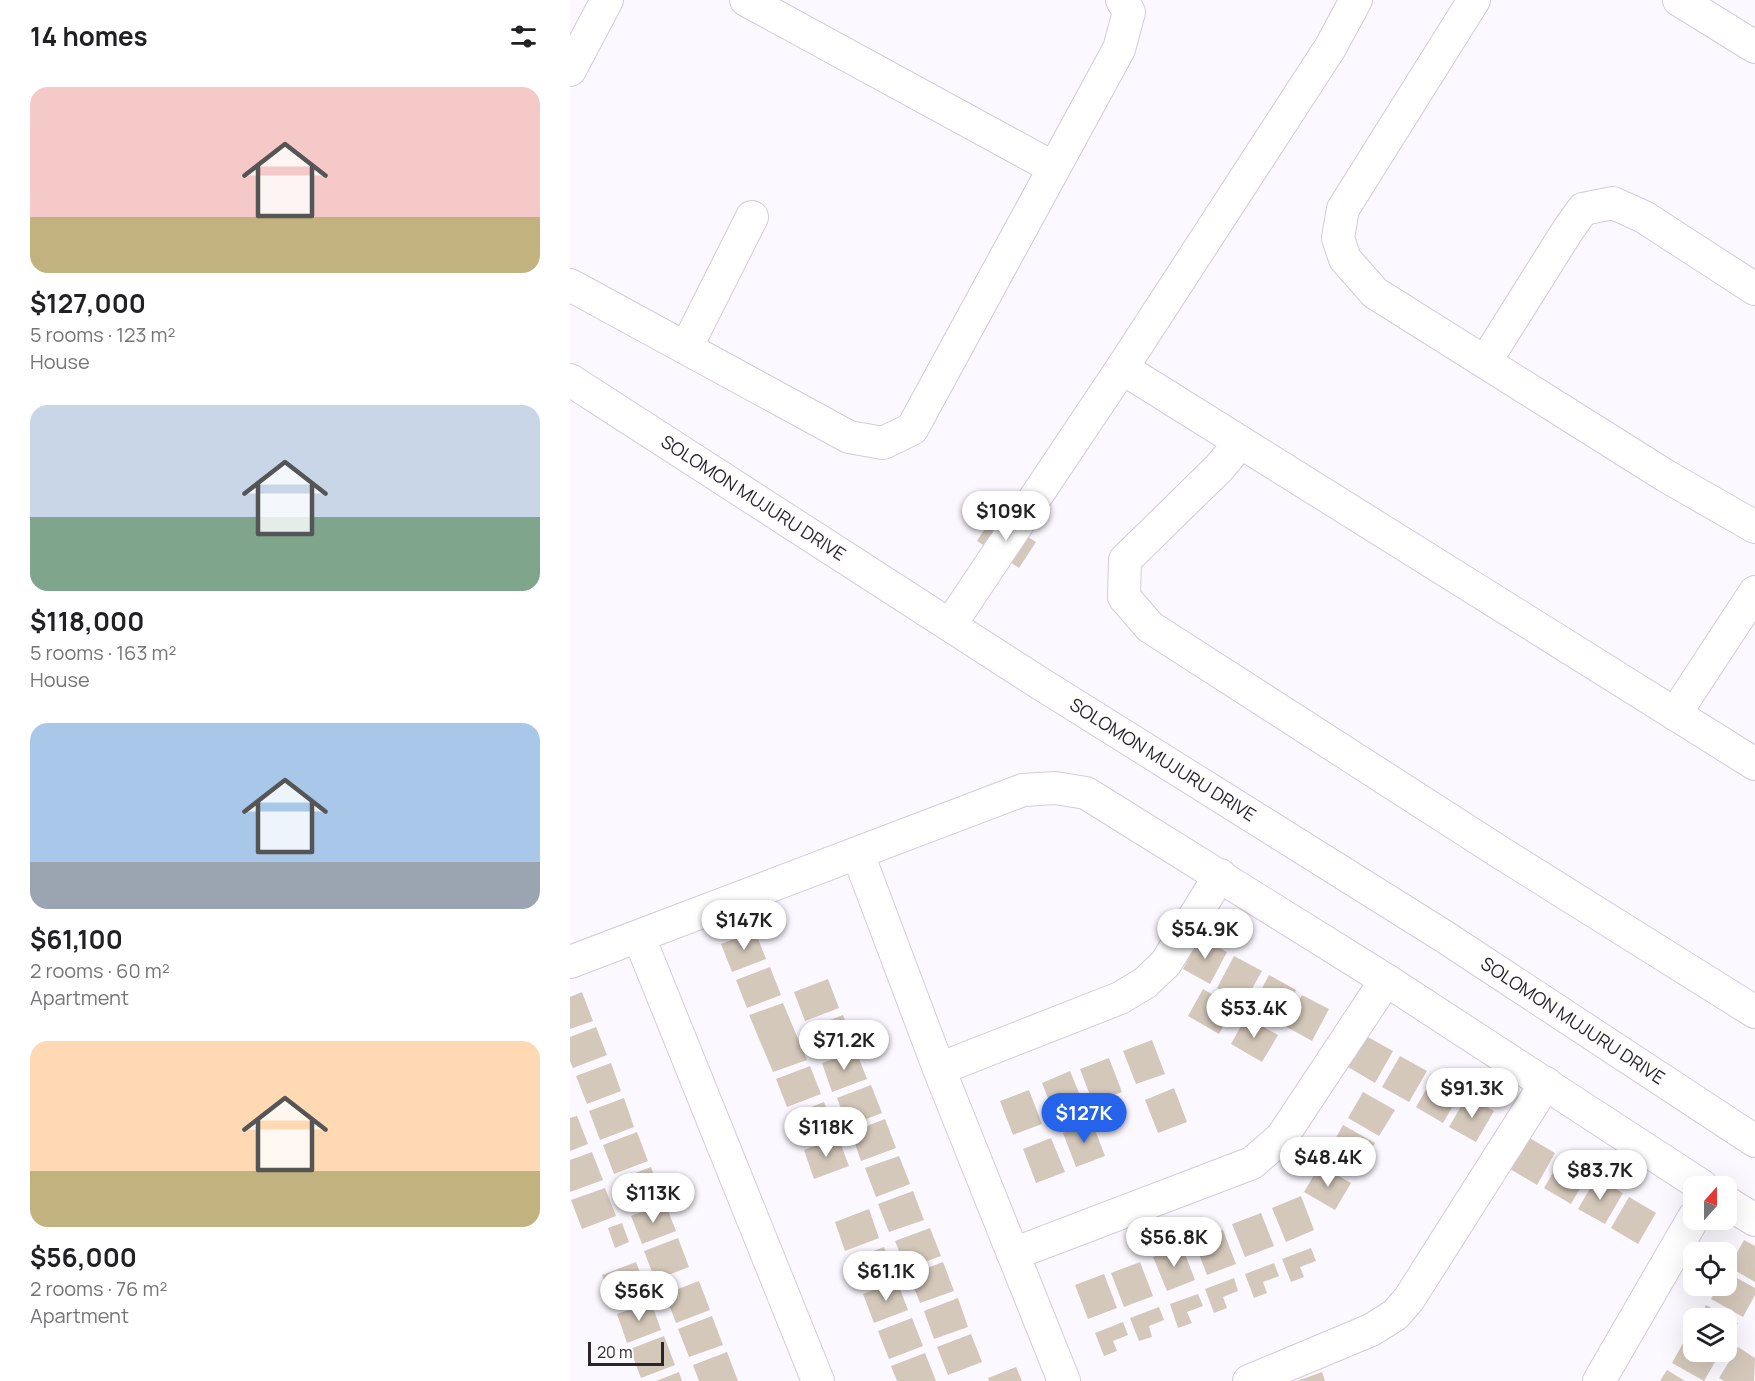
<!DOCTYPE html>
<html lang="en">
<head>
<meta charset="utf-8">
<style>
  body { margin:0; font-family:Manrope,sans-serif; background:#f2f2f2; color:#202124; height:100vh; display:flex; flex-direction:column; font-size:22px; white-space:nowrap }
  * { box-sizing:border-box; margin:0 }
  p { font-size:20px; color:#757577 }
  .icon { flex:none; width:33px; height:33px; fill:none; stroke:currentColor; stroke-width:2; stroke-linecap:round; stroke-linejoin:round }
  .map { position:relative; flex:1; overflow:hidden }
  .side { display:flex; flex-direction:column; background:#fff; width:570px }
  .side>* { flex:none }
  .needle { width:39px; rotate:21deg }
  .buttons { position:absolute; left:1113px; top:1176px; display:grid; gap:12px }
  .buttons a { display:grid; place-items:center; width:54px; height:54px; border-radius:12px; background:#fff; box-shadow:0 6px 24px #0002; font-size:30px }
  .scale { position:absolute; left:18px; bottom:15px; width:76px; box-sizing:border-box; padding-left:6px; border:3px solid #29252b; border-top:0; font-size:16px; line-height:21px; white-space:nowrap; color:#29252b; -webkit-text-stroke:4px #fff; paint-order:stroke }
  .price { position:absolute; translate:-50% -51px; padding:0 14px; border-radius:21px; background:#fff; color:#222; font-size:20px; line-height:39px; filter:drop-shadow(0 2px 3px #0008) }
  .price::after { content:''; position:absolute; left:50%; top:36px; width:18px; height:14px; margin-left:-9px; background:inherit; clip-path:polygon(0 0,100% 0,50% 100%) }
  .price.selected { background:#2563eb; color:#fff }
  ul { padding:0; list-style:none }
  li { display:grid; align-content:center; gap:12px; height:318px; padding:0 30px }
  li span { display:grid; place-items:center; height:186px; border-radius:18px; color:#555 }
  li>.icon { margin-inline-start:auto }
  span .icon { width:108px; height:108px; fill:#fffc; stroke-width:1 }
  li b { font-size:26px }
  h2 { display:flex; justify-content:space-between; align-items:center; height:72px; padding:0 30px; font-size:26px }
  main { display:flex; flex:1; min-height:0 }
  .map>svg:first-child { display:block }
  .building { fill:#d4c8ba }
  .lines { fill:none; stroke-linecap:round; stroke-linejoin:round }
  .minor-casing { stroke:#d3cbdb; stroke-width:34 }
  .minor { stroke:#fff; stroke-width:32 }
  .labels { text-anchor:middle; stroke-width:4.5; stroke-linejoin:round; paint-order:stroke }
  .street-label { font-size:18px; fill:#29252b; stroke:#fff }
</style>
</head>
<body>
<main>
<section class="side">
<h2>14 homes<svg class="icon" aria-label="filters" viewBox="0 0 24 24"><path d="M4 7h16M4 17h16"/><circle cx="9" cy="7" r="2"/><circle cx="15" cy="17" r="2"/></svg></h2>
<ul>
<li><span style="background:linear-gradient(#f6c9c9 70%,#c2b280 0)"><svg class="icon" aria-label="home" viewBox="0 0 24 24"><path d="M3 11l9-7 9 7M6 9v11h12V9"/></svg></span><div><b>$127,000</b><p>5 rooms · 123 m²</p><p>House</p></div></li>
<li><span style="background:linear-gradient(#c9d6e8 60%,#7fa58c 0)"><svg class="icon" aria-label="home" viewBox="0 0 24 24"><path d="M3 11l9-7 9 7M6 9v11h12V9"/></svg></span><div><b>$118,000</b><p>5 rooms · 163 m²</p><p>House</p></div></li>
<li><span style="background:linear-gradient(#a9c7e8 75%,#9aa5b1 0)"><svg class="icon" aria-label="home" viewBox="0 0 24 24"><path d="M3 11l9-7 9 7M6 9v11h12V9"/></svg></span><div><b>$61,100</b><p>2 rooms · 60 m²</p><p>Apartment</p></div></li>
<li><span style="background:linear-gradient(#ffd9b3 70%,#c2b280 0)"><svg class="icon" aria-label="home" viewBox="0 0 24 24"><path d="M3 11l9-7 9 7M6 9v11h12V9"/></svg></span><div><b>$56,000</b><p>2 rooms · 76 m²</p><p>Apartment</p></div></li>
</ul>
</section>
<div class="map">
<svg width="1185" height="1381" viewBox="0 0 1185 1381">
  <rect width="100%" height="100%" fill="#fcf8ff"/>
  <path class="building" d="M424,515L466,542L449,568L407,541Z
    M185,931L196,959L162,972L151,944Z
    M630,937L657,952L640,984L613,969Z
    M664,956L692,971L674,1003L647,988Z
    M200,967L211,995L177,1008L166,980Z
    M699,975L726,990L709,1022L682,1007Z
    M258,979L269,1008L235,1021L224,992Z
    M633,989L664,1007L649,1034L618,1016Z
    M12,992L23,1021L0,1029V997Z
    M732,995L759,1009L742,1041L715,1026Z
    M213,1003L237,1060L203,1072L179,1015Z
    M273,1015L284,1044L249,1057L239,1028Z
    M676,1017L708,1035L692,1062L661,1044Z
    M26,1027L37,1055L3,1068L0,1061V1037Z
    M796,1036L823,1051L805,1083L778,1067Z
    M582,1040L595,1074L566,1084L553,1051Z
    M286,1051L297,1079L262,1092L252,1063Z
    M830,1056L857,1071L839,1102L812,1087Z
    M539,1058L552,1092L523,1103L510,1069Z
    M41,1063L51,1091L17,1104L6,1076Z
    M240,1066L251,1094L217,1107L206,1079Z
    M500,1071L514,1105L485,1116L472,1083Z
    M864,1076L891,1092L873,1123L846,1107Z
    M301,1085L312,1113L278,1126L267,1098Z
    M604,1088L617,1122L588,1133L575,1100Z
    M459,1090L472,1124L443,1135L430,1101Z
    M793,1092L825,1110L809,1136L778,1118Z
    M897,1096L924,1111L906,1142L879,1127Z
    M54,1098L64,1127L30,1140L19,1111Z
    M254,1102L265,1130L231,1143L220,1115Z
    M7,1116L18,1144L0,1151V1118Z
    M315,1119L326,1148L291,1161L281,1132Z
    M522,1122L535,1156L506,1167L493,1133Z
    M773,1125L805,1143L789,1170L758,1152Z
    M67,1132L78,1161L44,1174L33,1145Z
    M268,1137L279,1166L244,1179L234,1150Z
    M958,1137L985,1153L967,1185L940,1169Z
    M481,1138L495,1172L466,1183L453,1149Z
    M22,1152L33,1180L0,1192V1160Z
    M329,1156L340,1184L306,1197L295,1168Z
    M992,1157L1019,1173L1001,1204L974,1188Z
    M750,1165L781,1183L765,1210L734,1192Z
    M81,1167L91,1195L57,1208L46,1180Z
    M1026,1178L1053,1193L1035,1224L1008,1209Z
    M35,1188L46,1216L12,1229L1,1200Z
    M343,1191L354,1220L319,1232L308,1204Z
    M731,1196L744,1230L716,1242L702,1208Z
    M1059,1197L1086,1213L1068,1244L1041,1228Z
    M95,1203L106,1231L72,1244L61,1216Z
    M299,1209L309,1238L275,1251L265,1222Z
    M691,1213L704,1246L675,1257L662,1224Z
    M52,1223L59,1242L45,1248L38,1228Z
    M360,1228L371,1256L336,1269L325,1241Z
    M653,1230L666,1264L637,1275L624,1241Z
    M108,1238L119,1267L85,1280L74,1251Z
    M1174,1240L1185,1246V1282L1159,1267Z
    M612,1246L625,1280L597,1291L583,1257Z
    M314,1247L325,1275L291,1288L280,1260Z
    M741,1248L746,1261L730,1267L734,1277L721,1282L712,1259Z
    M66,1262L77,1291L43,1304L32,1275Z
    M373,1262L384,1291L350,1303L339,1275Z
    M570,1262L583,1296L554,1307L541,1273Z
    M704,1263L709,1276L693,1282L697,1293L684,1298L675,1274Z
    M1156,1272L1185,1288V1295L1173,1317L1141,1299L1149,1286H1156Z
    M534,1274L547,1308L518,1319L505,1285Z
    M664,1278L668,1291L653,1297L657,1308L644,1313L635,1289Z
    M129,1281L140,1310L106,1323L95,1294Z
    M327,1281L338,1310L304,1323L293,1294Z
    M628,1294L633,1306L617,1312L622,1323L608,1328L600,1304Z
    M388,1298L398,1327L364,1339L354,1311Z
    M81,1302L91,1330L57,1343L47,1314Z
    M1136,1305L1168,1323L1156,1343V1318H1129Z
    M589,1307L594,1320L579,1326L582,1337L569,1341L560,1318Z
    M142,1316L153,1345L119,1357L108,1329Z
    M342,1318L353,1346L319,1359L308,1331Z
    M553,1322L558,1335L543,1341L547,1351L534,1356L525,1333Z
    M401,1334L412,1362L378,1375L367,1347Z
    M94,1336L105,1365L71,1378L60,1349Z
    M1117,1336L1124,1340V1352H1144L1149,1355L1134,1381L1102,1363Z
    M1168,1347L1185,1358L1184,1381H1154L1149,1378Z
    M157,1352L168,1381H129L123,1365Z
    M355,1353L366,1381H327L321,1366Z
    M446,1367L452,1381H419L418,1378Z
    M1097,1370L1115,1381H1090Z
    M109,1372L112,1381H86Z
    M752,1372L755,1381H727Z"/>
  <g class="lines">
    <defs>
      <g id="minor">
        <path d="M176,0L484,168"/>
        <path d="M904,0L773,209L768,238L775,259L805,293L1096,476L1185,527"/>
        <path d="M1109,0L1185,47"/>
        <path d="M0,70L37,0"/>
        <path d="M0,285L279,437L313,443L342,429L549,49L559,12L552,0"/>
        <path d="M116,348L182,217"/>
        <path d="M915,362L998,230L1013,209L1043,203L1074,217L1185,289"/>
        <path d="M552,368L1185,764"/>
        <path id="s1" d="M0,380L460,677L875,937L1185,1141"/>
        <path d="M670,443L649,468L555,560L554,597L580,627L928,851L1185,1012"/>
        <path d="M380,625L552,368L760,48L786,0"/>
        <path d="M1105,714L1185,592"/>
        <path d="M288,854L369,1069L494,1381"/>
        <path d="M69,937L248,1381"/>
        <path d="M0,962L453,790L485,788L516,793L816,980L1132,1186"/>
        <path d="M369,1069L550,998L575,983L596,963L650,875"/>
        <path d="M1156,1202L1185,1220"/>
        <path d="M443,1254L682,1163L712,1137L816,980"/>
        <path d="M679,1381L801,1330L825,1315L839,1299L976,1083"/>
        <path d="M1029,1381L1124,1217"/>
      </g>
    </defs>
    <use href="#minor" class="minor-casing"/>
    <use href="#minor" class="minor"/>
  </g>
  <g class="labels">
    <g class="street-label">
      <text dy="6" stroke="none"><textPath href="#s1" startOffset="218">SOLOMON MUJURU DRIVE</textPath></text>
      <text dy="6" stroke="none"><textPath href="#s1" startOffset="704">SOLOMON MUJURU DRIVE</textPath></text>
      <text dy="6" stroke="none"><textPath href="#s1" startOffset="1190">SOLOMON MUJURU DRIVE</textPath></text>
    </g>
  </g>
</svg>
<div class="buttons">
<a><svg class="needle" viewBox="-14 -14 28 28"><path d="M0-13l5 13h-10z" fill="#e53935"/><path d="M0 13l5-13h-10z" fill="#757577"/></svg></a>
<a><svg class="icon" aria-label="locate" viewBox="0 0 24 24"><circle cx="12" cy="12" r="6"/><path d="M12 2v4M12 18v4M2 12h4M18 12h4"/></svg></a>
<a><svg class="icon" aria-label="layers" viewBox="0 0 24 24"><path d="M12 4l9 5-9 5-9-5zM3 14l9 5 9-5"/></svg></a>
</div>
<div class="scale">20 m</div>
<b class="price" style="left:436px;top:542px">$109K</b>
<b class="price" style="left:174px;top:951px">$147K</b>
<b class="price" style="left:635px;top:960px">$54.9K</b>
<b class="price" style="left:684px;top:1039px">$53.4K</b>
<b class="price" style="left:274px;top:1071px">$71.2K</b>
<b class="price" style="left:902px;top:1119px">$91.3K</b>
<b class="price selected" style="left:514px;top:1144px">$127K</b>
<b class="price" style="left:256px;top:1158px">$118K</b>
<b class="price" style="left:758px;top:1188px">$48.4K</b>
<b class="price" style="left:1030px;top:1201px">$83.7K</b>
<b class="price" style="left:83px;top:1224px">$113K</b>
<b class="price" style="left:604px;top:1268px">$56.8K</b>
<b class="price" style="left:316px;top:1302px">$61.1K</b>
<b class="price" style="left:69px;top:1322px">$56K</b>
</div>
</main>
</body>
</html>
